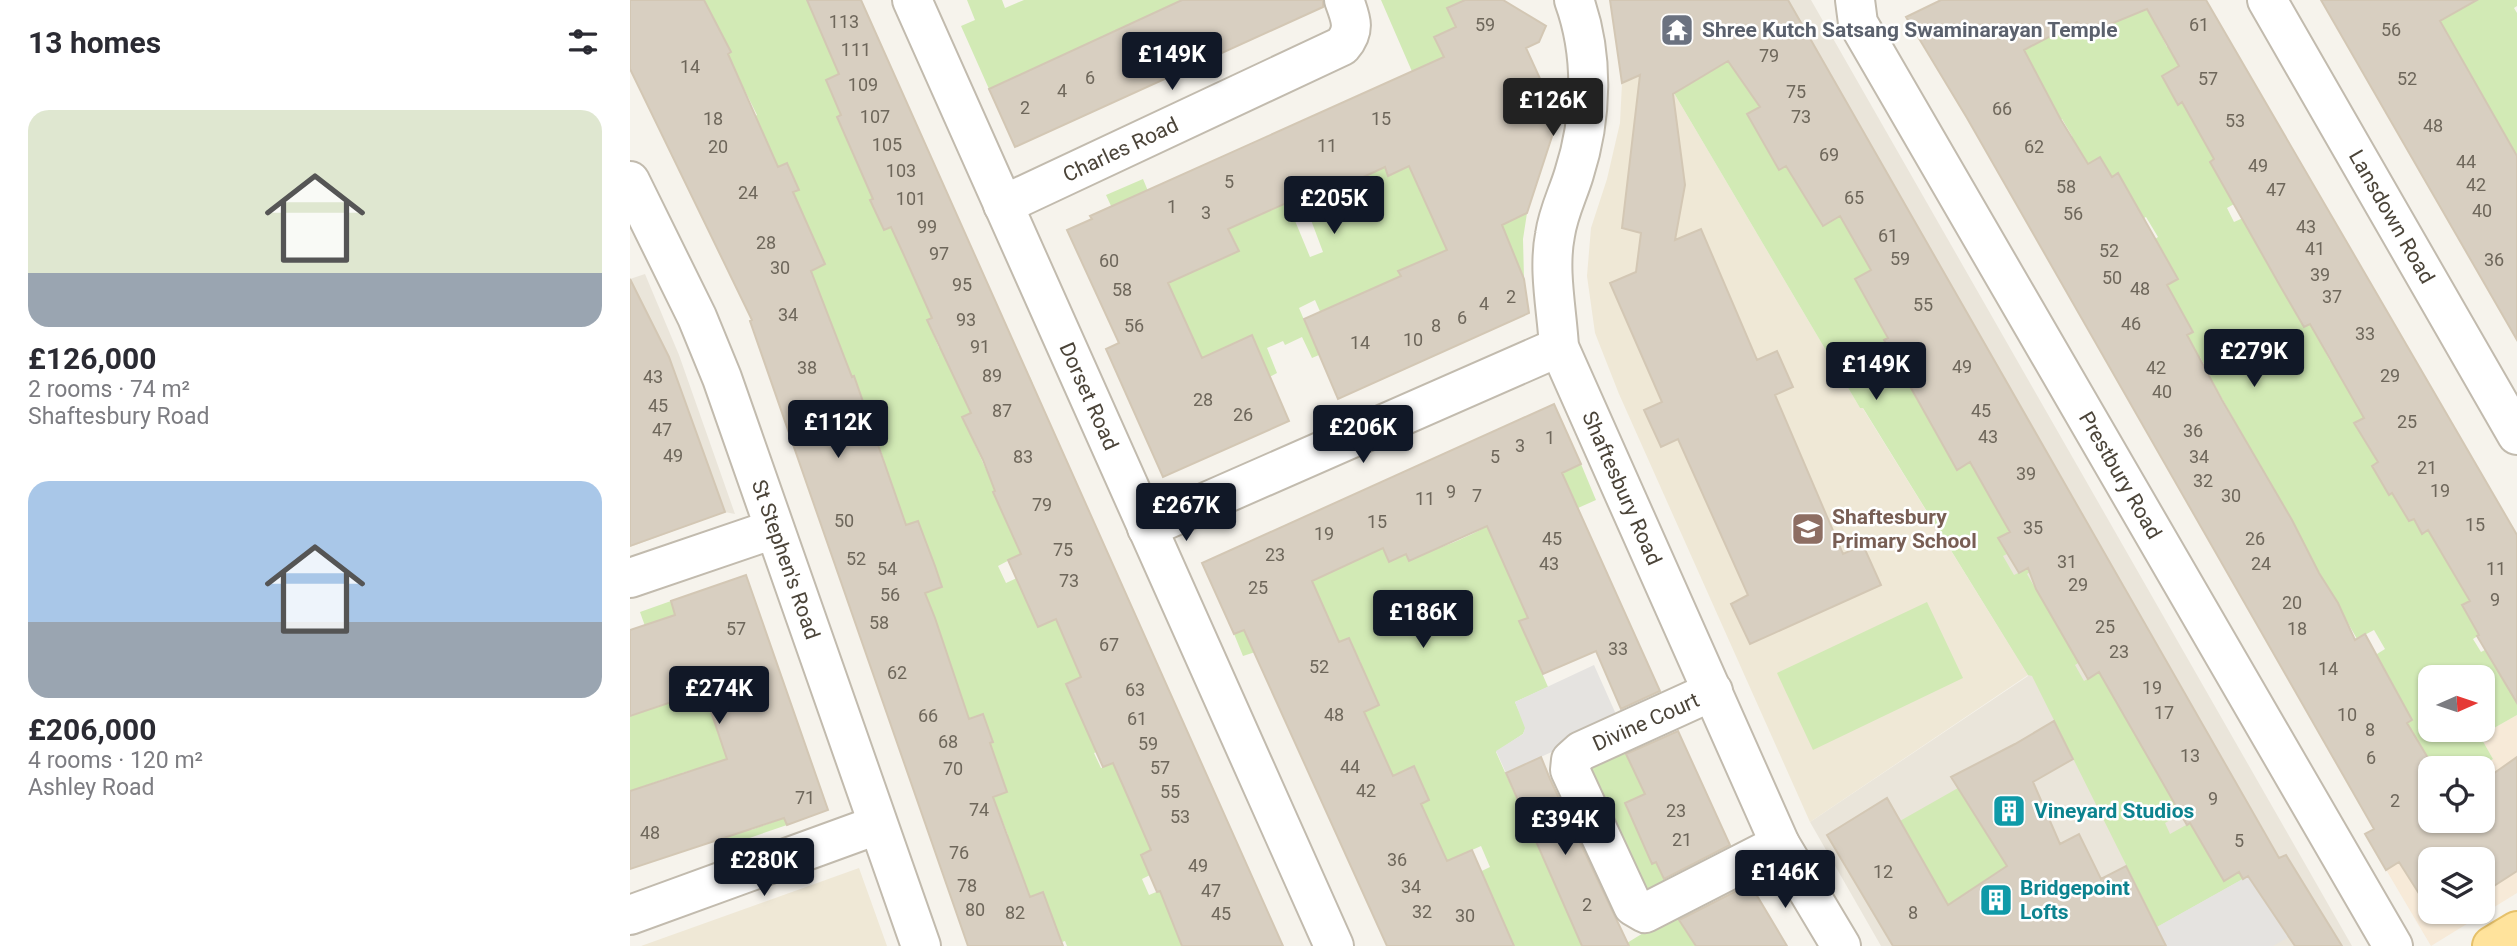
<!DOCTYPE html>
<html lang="en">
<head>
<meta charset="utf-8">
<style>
  body { margin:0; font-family:Roboto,sans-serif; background:#f7f7f7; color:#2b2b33; height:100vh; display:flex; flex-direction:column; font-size:26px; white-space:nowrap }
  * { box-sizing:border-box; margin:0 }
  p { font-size:23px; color:#7c7c81 }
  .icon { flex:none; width:38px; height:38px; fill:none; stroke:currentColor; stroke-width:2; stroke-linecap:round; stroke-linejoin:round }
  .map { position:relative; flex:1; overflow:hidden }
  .side { display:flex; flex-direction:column; background:#fff; width:630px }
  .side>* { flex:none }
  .needle { width:46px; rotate:87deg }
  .buttons { position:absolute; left:1788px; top:665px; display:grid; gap:14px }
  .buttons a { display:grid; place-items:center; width:77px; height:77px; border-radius:14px; background:#fff; box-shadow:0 2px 5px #0004; font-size:35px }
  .price { position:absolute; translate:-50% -60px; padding:0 16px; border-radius:7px; background:#111827; color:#fff; font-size:23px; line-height:46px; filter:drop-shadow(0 2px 4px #0008) }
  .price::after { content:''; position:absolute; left:50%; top:42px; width:21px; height:16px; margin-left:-10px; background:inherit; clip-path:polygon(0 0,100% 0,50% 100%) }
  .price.active { background:#222; color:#fff }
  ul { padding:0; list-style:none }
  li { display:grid; align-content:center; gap:14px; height:371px; padding:0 28px }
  li span { display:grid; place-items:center; height:217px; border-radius:21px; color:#555 }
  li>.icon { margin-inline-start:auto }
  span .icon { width:126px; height:126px; fill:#fffc; stroke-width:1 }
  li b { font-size:30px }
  h2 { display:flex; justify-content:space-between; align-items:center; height:84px; padding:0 28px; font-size:30px }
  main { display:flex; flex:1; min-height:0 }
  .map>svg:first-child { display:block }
  .residential { fill:#eae5da }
  .commercial { fill:#f7ead8; fill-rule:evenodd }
  .education { fill:#efe8d6 }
  .green { fill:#d2eab5; fill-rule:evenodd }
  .parking { fill:#e5e3e0 }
  .building { fill:#d8cfc1; stroke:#d3c7b4; stroke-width:2 }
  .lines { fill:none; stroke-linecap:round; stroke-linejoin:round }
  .minor-casing { stroke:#c2bbae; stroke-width:42 }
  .major-casing { stroke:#e6c16a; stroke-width:42 }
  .minor { stroke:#fff; stroke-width:38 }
  .major { stroke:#ffe39c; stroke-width:38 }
  .labels { text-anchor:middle; stroke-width:5; stroke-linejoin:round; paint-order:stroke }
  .number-label { font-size:18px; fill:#6e675b }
  .worship-label { font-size:21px; font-weight:bold; fill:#5b616d; stroke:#fff; text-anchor:start }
  .street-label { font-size:21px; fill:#4b4439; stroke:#fff }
  .education-label { font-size:21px; font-weight:bold; fill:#785e54; stroke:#fff; text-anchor:start }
  .culture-label { font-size:21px; font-weight:bold; fill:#0d838f; stroke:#fff; text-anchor:start }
</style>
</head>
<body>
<main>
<section class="side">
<h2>13 homes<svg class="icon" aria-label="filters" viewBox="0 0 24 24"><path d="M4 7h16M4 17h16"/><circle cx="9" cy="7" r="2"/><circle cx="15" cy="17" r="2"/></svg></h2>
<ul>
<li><span style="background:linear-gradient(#dfe7d0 75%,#9aa5b1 0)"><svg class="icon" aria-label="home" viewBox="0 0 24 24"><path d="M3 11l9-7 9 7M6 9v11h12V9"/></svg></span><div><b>£126,000</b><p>2 rooms · 74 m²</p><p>Shaftesbury Road</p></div></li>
<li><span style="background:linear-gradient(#a9c7e8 65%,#9aa5b1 0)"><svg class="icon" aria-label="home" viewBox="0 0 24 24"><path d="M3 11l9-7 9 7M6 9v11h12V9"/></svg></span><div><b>£206,000</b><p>4 rooms · 120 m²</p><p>Ashley Road</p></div></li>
</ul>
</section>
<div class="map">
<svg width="1887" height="946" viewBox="0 0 1887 946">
  <rect width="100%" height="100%" fill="#f6f3ec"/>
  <path class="residential" d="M1093,0H1181L1722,946H1251L1180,822L1398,676L1044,93L1120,49Z
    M15,274L49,355L105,514L95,512L0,547V279Z"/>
  <path class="commercial" d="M1887,715V893L1801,946L1735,834L1801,795V821H1853V768H1847L1863,759L1850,736ZM1801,859H1853V912H1801Z"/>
  <path class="education" d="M1015,72L1044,93L1230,408L1232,407L1398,675L1180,822L989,394L965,333L957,276L961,228L977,179L990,123L992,83Z
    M229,868L257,946H11Z"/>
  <path class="green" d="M71,0H177L210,74L196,81L208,108L226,109L207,118L231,172L247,197L240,201L254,229L261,227L285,281L316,311L297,320L309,348L312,347L338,404L400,377L403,384L332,417L338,429L373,430L344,443L359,476L387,463L384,539L391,554L368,566L376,583L433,557L408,627L432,616L475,651L476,748L464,753L471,768L516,748L487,771L512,829L554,836L511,855L520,875L512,879L519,895L569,874L542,921L549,939L594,927L552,946H437L435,941L420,946L400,897L349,846L378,835L363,797L377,792L360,743L312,738L336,711L324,677L289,673L320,662L295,593L312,586L288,521L240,537L266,496L259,475L222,487L218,472L254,460L242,426L207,437L202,423L237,411L224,377L193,387L195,309L181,271L195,264L173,215L149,197L169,189L157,163L148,167L128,125L113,123L127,115L114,89L99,95L82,62L101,52L94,38L87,41Z
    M337,0H372L375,8L394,0H552L359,89L331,26L345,20Z
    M751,0H835L817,8L826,27L805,36L811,51L863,28L797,206L817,250L897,213L893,239L894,279L882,249L769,272L774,283L706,348L685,300L669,308L689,355L682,358L672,337L655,345L653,341L637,348L647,373L636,379L621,336L598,346L602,358L598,395L528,308L476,195L513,179L518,191L584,262L609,250L600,232L588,215L603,227L631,214L651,187L680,257L693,252L675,204L714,186L750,158L759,176L788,162L803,120Z
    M1504,0L1553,22L1531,35L1537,47L1551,39L1557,48L1543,56L1549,66L1532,76L1548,105L1565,95L1636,186L1597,208L1604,222L1613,218L1674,327L1692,317L1704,338L1692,345L1700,361L1713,355L1735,357L1708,373L1716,387L1760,403L1725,423L1740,450L1774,430L1768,451L1742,466L1750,479L1799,472L1767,502L1779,521L1801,510L1784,519L1792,534L1809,524L1825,551L1814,557L1823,573L1849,559L1845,598L1833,606L1844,626L1862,616L1867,624L1843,639L1851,652L1855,650L1867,669L1887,658V715L1850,736L1863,759L1847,768H1801L1731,806L1788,773L1747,740L1782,720L1764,689L1739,659L1755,649L1744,630L1727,639L1714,616L1663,555L1676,547L1581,379L1566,387L1565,384L1580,375L1570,357L1566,359L1554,337L1563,331L1551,311L1515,298L1547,279L1516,245L1528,237L1516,217L1506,222L1487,174L1436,204L1470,157L1455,166L1406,157L1442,136L1432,119L1417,128L1340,34L1447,22ZM1801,677H1853V730H1801Z
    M1773,0H1887V6L1884,8L1887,13V157L1785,85L1831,58L1815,29Z
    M1133,41L1105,66L1130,107L1117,114L1137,149L1157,165L1192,226L1210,216L1241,270L1225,279L1316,416L1301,425L1327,469L1340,462L1374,522L1402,518L1368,538L1377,554L1373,556L1384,575L1398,568L1400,572L1397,574L1433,636L1463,654L1445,665L1454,681L1469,672L1479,689L1496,679L1486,701L1494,716L1567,804L1535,823L1540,834L1574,815L1594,881L1609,872L1613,879L1527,927L1402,676L1398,675L1233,408H1230L1044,93Z
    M951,464L966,500L912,524L876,568L898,618L890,622L918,687L885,702L896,727L893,734L866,752L952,946H879L883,943L873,921L829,882L860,867L851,846L775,880L757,841L784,767L763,776L740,724L711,736L706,725L749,705L742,689L725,696L731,663L719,639L709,642L702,627L613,656L604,634L644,617L637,601L753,547L759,562L776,554L779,560C802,550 828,542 850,530C884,509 914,481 951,464Z
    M41,601L69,674L121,830L154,818L157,825L93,847L66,769L52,773L61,803L50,806L40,777L0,791V698L6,696L12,712L42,702L10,612Z
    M1297,602L1333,678L1183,750L1147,673Z
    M994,750L1001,764L1027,788L995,804L1001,818L1009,815L1022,863L1026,862L1037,887L1010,900L953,771Z
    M1328,788L1377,866L1318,906L1276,832L1247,834Z
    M1074,896L1047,918L1056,931L1071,923L1092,946H992Z"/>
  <path class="parking" d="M964,665L989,721L876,773L866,751L893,734L895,728L885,702Z
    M1618,876L1659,937L1643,946H1537L1527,927Z"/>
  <path class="building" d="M0,0H74L101,52L98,54L148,167L157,163L169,190L163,192L195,264L181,271L222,377L224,376L276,525L288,521L305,566L312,587L295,593L305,618L339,719L353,714L363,742L360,743L377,792L363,797L400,897L413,892L433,946H338L120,321L122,320L0,69Z
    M177,0H231L653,946H552L530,891L527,892L511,855L521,850L498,797L483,763L473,767L436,684L451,677L426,619L408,627L378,560L391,554L363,492L365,491L353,460L332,417L341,413L297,320L302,318L273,253L261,227L254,230L240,200L243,199L207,117L211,115L196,80L209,74Z
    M552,0H693V7L385,147L359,89Z
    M835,0H873L916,26L909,42L896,48L928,118L897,213L872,225L894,279L899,313L708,399L674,319L771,276L768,271L817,250L779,166L758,176L755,167L675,204L672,196L598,229L609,251L538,283L572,358L622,335L659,421L533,477L476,349L489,343L437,230L462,219L460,216L814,57L804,37L826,27L817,8Z
    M980,0H1158L1649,858L1656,855L1712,946H1665L1618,876L1613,879L1609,872L1594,881L1560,823L1557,825L1469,672L1458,679L1406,589L1398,568L1389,573L1368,538L1380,532L1361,499L1340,462L1327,470L1254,340L1258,338L1225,279L1241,270L1237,263L1210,216L1193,226L1156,166L1149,170L1117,114L1130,107L1098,61L1043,94L1055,185L1045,240L1071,229L1127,360L1147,351L1163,387L1145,395L1213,554L1233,545L1251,585L1120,644L1101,604L1118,595L1048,439L1031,447L1014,410L1032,402L980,283L1006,272L1011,233L992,228L1010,75L992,83Z
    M1311,0H1576L1887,535V703L1847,636L1849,635L1832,605L1840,601L1798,530L1792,534L1784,519L1779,521L1762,493L1759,495L1742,466L1748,462L1724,423L1734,418L1680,324L1674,327L1649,284L1580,162L1584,159L1552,102L1548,105L1532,76L1549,66L1517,9L1454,35L1447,22L1394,50L1431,120L1458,164L1470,157L1482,177L1488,173L1548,279L1537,285L1563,332L1557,335L1592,400L1662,520L1689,573L1708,603L1725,640L1735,634L1782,720L1777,723L1804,768H1801V821H1853V781L1887,757V871L1853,893V859H1801V912H1824L1807,922L1769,862L1756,870L1735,834L1744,829L1337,118L1276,17Z
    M1691,0H1847L1810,21L1887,156V340Z
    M0,279L39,357L95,512L0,546Z
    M924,404L951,464L932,473L1030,691L991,709L966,651L913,674L889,621L898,618L857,526L779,561L776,554L759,562L753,548L682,581L709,642L719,638L749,705L734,712L763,776L784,766L799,800L791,804L817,861L842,850L884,946H757L614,630L604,634L572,563Z
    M116,575L198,810L157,825L154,818L0,869V791L97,759L74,691L0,716V630L45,615L41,601Z
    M1424,721L1443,759L1403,782L1430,844L1449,834L1471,879L1496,866L1536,946H1263L1197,835L1257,798L1318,905L1377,866L1321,777L1385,744Z
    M1048,731L1100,845L1034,879L1026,862L1022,864L995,803L1015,794L996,754Z
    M911,757L920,779L999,946H952L876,773Z
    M1120,884L1157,946H1066L1049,920Z"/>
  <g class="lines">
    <defs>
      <g id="minor">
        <path id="s1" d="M282,0L704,946"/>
        <path id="s2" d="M944,0C964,55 962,118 944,174C938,194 928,213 925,235C918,270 927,311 929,347L1150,844L1211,946"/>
        <path id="s3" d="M1225,0L1228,23L1763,946"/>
        <path id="s4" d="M1637,0L1887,435"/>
        <path id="s5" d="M0,181L67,317L92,378L291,946"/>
        <path id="s6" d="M373,205L712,46C726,30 721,19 714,0"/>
        <path d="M517,528L929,347"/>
        <path d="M0,578L144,529"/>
        <path d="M1083,691L951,751L941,760L940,770L1003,906L1015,913L1150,844"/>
        <path d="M0,915L247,825"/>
      </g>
      <path id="major" d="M1862,946L1887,931"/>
    </defs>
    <use href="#minor" class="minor-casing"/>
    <use href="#major" class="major-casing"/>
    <use href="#minor" class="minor"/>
    <use href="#major" class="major"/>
  </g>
  <defs>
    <symbol id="temple-square" viewBox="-11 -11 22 22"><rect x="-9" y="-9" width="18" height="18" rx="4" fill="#6b7280" stroke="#fff"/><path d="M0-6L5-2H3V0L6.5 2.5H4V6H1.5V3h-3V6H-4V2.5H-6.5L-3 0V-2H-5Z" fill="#fff"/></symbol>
    <symbol id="school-square" viewBox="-11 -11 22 22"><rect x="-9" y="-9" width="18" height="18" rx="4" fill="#8d6e63" stroke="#fff"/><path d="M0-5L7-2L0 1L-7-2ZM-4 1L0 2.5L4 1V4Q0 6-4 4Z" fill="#fff"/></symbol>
    <symbol id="building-square" viewBox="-11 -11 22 22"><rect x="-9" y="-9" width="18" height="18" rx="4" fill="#0f9aa8" stroke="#fff"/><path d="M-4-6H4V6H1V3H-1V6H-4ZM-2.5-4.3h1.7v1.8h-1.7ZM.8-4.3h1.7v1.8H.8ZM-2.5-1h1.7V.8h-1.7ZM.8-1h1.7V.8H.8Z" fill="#fff"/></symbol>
  </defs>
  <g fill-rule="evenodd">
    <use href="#temple-square" x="1028" y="11" width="38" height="38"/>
    <use href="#school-square" x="1159" y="510" width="38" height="38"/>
    <use href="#building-square" x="1360" y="792" width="38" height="38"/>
    <use href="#building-square" x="1347" y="881" width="38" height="38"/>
  </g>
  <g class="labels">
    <g class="number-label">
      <text x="214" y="28">113</text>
      <text x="855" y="31">59</text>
      <text x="1569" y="31">61</text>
      <text x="1761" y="36">56</text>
      <text x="226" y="56">111</text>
      <text x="1139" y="62">79</text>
      <text x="60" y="73">14</text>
      <text x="460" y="84">6</text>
      <text x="1578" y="85">57</text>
      <text x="1777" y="85">52</text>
      <text x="233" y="91">109</text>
      <text x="432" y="97">4</text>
      <text x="1166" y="98">75</text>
      <text x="395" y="114">2</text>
      <text x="1372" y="115">66</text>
      <text x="245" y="123">107</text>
      <text x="1171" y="123">73</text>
      <text x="83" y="125">18</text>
      <text x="751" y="125">15</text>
      <text x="1605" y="127">53</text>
      <text x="1803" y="132">48</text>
      <text x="257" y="151">105</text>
      <text x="697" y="152">11</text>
      <text x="88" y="153">20</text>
      <text x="1404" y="153">62</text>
      <text x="1199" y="161">69</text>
      <text x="1836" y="168">44</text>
      <text x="1628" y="172">49</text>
      <text x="271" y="177">103</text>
      <text x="599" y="188">5</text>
      <text x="1846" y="191">42</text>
      <text x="1436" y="193">58</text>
      <text x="1646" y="196">47</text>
      <text x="118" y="199">24</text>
      <text x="1224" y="204">65</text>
      <text x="281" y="205">101</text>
      <text x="542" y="213">1</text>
      <text x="1852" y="217">40</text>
      <text x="576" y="219">3</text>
      <text x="1443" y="220">56</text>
      <text x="297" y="233">99</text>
      <text x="1676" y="233">43</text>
      <text x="1258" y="242">61</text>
      <text x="136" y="249">28</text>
      <text x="1685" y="255">41</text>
      <text x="1479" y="257">52</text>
      <text x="309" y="260">97</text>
      <text x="1270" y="265">59</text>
      <text x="1864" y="266">36</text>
      <text x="479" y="267">60</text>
      <text x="150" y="274">30</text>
      <text x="1690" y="281">39</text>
      <text x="1482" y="284">50</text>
      <text x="332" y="291">95</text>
      <text x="1510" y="295">48</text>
      <text x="492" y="296">58</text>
      <text x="881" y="303">2</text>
      <text x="1702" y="303">37</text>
      <text x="854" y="310">4</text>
      <text x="1293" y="311">55</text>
      <text x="158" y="321">34</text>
      <text x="832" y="324">6</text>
      <text x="336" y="326">93</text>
      <text x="1501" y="330">46</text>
      <text x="504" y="332">56</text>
      <text x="806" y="332">8</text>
      <text x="1735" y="340">33</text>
      <text x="783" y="346">10</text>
      <text x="730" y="349">14</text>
      <text x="350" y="353">91</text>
      <text x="1332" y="373">49</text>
      <text x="177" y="374">38</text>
      <text x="1526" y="374">42</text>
      <text x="362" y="382">89</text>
      <text x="1760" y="382">29</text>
      <text x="23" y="383">43</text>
      <text x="1532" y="398">40</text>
      <text x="573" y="406">28</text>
      <text x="28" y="412">45</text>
      <text x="372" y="417">87</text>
      <text x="1351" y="417">45</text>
      <text x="613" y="421">26</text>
      <text x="1777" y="428">25</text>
      <text x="32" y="436">47</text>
      <text x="1563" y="437">36</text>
      <text x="1358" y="443">43</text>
      <text x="920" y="444">1</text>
      <text x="890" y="452">3</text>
      <text x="43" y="462">49</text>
      <text x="393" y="463">83</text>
      <text x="865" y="463">5</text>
      <text x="1569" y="463">34</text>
      <text x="1797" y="474">21</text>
      <text x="1396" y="480">39</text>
      <text x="1573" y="487">32</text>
      <text x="1810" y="497">19</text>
      <text x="821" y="498">9</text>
      <text x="847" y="502">7</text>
      <text x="1601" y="502">30</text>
      <text x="795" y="505">11</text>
      <text x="412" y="511">79</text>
      <text x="214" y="527">50</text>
      <text x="747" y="528">15</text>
      <text x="1845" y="531">15</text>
      <text x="1403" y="534">35</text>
      <text x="694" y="540">19</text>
      <text x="922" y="545">45</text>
      <text x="1625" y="545">26</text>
      <text x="433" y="556">75</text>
      <text x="645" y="561">23</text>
      <text x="226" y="565">52</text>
      <text x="1437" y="568">31</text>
      <text x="919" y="570">43</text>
      <text x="1631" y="570">24</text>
      <text x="257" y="575">54</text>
      <text x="1866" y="575">11</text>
      <text x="439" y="587">73</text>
      <text x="1448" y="591">29</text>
      <text x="628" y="594">25</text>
      <text x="260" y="601">56</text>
      <text x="1865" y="606">9</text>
      <text x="1662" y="609">20</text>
      <text x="249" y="629">58</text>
      <text x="1475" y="633">25</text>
      <text x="106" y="635">57</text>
      <text x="1667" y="635">18</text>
      <text x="479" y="651">67</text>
      <text x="988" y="655">33</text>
      <text x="1489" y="658">23</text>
      <text x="689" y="673">52</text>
      <text x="1698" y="675">14</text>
      <text x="267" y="679">62</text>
      <text x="1522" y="694">19</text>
      <text x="505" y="696">63</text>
      <text x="1534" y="719">17</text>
      <text x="704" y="721">48</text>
      <text x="1717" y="721">10</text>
      <text x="298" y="722">66</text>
      <text x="507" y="725">61</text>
      <text x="1740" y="736">8</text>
      <text x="318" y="748">68</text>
      <text x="518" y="750">59</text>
      <text x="1560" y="762">13</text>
      <text x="1741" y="764">6</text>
      <text x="720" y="773">44</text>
      <text x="530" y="774">57</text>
      <text x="323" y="775">70</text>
      <text x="736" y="797">42</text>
      <text x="540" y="798">55</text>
      <text x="175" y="804">71</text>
      <text x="1583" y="805">9</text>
      <text x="1765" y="807">2</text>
      <text x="349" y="816">74</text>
      <text x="1046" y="817">23</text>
      <text x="550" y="823">53</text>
      <text x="20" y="839">48</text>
      <text x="1052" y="846">21</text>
      <text x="1609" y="847">5</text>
      <text x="329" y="859">76</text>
      <text x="767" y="866">36</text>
      <text x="568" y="872">49</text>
      <text x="1253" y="878">12</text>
      <text x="337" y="892">78</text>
      <text x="781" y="893">34</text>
      <text x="581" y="897">47</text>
      <text x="957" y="911">2</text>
      <text x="345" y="916">80</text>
      <text x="792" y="918">32</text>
      <text x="385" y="919">82</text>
      <text x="1283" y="919">8</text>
      <text x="591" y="920">45</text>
      <text x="835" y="922">30</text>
    </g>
    <g class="worship-label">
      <text x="1072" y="37">Shree Kutch Satsang Swaminarayan Temple</text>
    </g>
    <g class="street-label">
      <text dy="7" stroke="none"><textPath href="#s6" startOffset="130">Charles Road</textPath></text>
      <text dy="7" stroke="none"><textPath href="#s4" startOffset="250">Lansdown Road</textPath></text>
      <text dy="7" stroke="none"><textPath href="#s1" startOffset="434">Dorset Road</textPath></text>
      <text dy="7" stroke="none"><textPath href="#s3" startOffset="546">Prestbury Road</textPath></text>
      <text dy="7" stroke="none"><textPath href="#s2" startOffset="508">Shaftesbury Road</textPath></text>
      <text dy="7" stroke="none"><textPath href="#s5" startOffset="410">St Stephen's Road</textPath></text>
      <text transform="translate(1016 722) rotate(-24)" y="7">Divine Court</text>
    </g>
    <g class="education-label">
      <text x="1202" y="524">Shaftesbury<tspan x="1202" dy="24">Primary School</tspan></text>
    </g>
    <g class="culture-label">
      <text x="1404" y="818">Vineyard Studios</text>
      <text x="1390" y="895">Bridgepoint<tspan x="1390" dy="24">Lofts</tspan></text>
    </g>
  </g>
</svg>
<div class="buttons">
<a><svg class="needle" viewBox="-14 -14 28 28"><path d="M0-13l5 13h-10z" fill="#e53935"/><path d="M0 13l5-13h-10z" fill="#7c7c81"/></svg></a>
<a><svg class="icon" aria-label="locate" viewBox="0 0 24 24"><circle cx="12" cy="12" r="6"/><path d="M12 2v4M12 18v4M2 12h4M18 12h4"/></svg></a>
<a><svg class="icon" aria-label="layers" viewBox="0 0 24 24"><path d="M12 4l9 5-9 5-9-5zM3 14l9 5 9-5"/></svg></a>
</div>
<b class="price" style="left:542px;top:92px">£149K</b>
<b class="price active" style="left:923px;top:138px">£126K</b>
<b class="price" style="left:704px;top:236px">£205K</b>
<b class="price" style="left:1624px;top:389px">£279K</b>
<b class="price" style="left:1246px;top:402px">£149K</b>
<b class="price" style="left:208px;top:460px">£112K</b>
<b class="price" style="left:733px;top:465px">£206K</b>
<b class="price" style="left:556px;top:543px">£267K</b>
<b class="price" style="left:793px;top:650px">£186K</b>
<b class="price" style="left:89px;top:726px">£274K</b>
<b class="price" style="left:935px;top:857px">£394K</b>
<b class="price" style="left:134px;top:898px">£280K</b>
<b class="price" style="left:1155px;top:910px">£146K</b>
</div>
</main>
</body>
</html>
